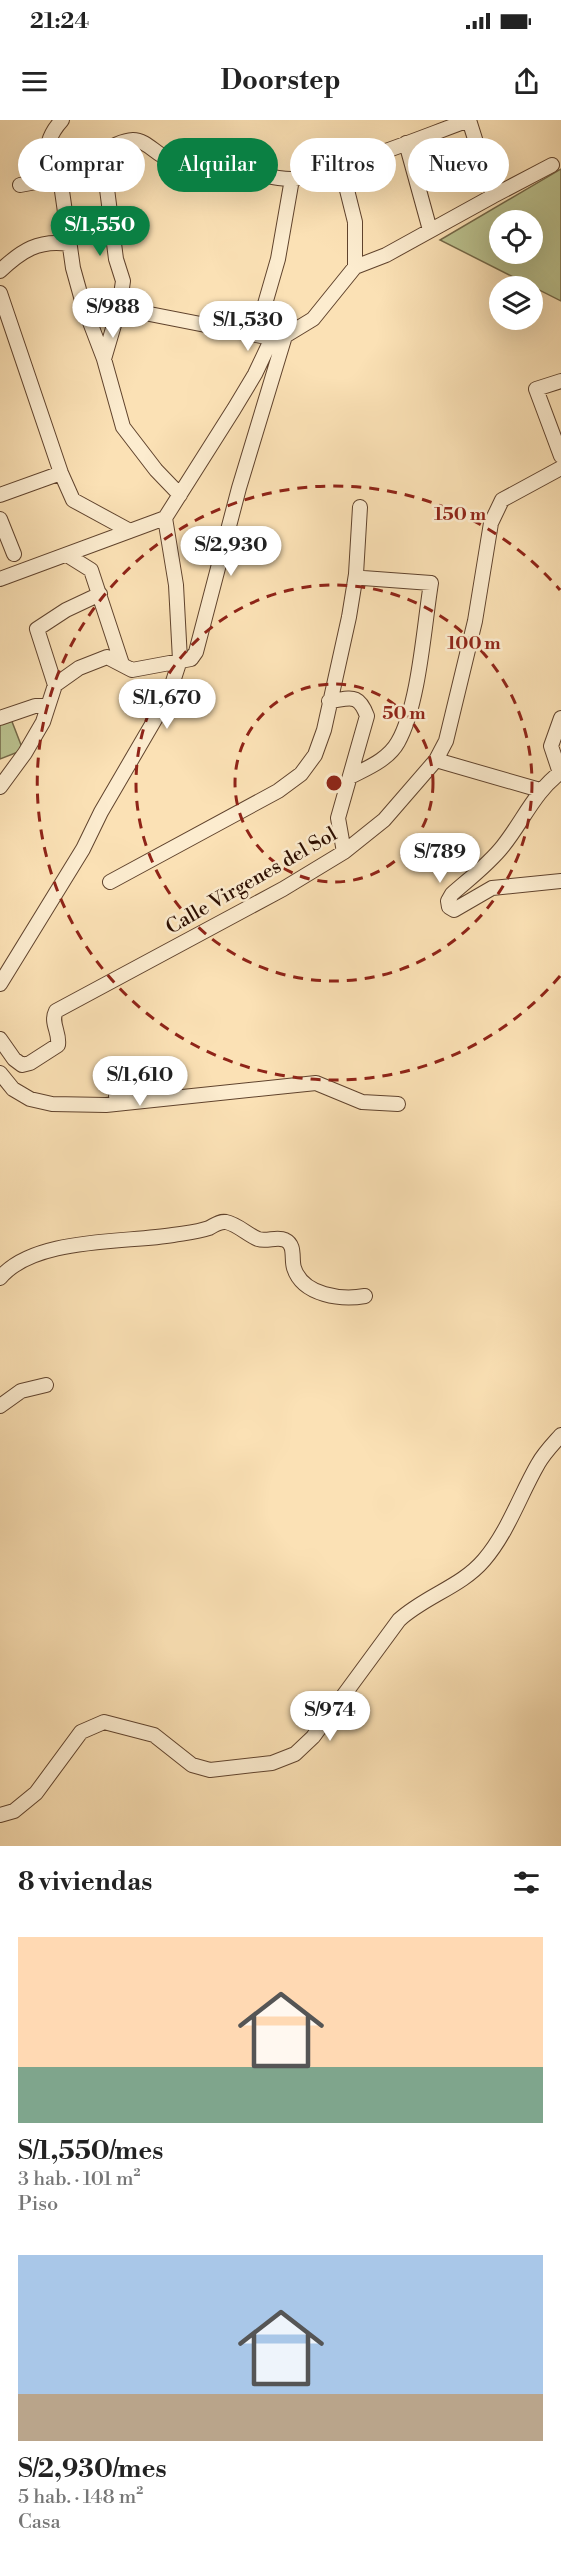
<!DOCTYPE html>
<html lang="es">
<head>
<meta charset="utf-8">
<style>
  body { margin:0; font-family:"Libre Bodoni",serif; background:#f6f6f6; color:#222; height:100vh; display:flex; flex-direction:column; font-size:22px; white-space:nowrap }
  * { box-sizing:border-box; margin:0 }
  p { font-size:20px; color:#767676 }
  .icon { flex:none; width:33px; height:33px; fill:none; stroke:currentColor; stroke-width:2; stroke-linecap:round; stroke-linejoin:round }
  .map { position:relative; height:1726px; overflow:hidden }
  .sheet { display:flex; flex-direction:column; background:#fff; flex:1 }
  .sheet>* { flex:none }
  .banner { position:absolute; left:18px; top:18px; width:525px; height:54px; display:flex; gap:12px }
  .buttons { position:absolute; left:489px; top:90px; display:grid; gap:12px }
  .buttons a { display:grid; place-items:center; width:54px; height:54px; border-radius:50%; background:#fff; box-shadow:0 6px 24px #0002; font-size:30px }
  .price { position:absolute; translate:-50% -51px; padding:0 14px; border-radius:21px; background:#fff; color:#222; font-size:20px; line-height:39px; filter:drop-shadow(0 2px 3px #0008) }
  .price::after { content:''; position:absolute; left:50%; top:36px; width:18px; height:14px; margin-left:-9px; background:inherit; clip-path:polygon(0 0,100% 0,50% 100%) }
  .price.selected { background:#0b8043; color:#fff }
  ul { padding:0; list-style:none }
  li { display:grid; align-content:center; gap:12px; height:318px; padding:0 18px }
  li span { display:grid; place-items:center; height:186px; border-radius:0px; color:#555 }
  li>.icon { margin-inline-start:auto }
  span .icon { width:108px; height:108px; fill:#fffc; stroke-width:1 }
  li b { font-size:26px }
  h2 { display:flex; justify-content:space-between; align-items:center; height:72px; padding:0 18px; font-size:26px }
  .pill { padding:0 21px; border-radius:27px; background:#fff; box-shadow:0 6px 24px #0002; font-size:21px; line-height:54px }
  .pill.selected { background:#0b8043; color:#fff }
  .status { display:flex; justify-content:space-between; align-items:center; height:42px; padding:0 30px; background:#fff; direction:ltr }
  .status svg { height:16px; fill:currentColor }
  header { display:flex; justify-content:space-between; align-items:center; height:78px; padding:0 18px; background:#fff; font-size:27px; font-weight:800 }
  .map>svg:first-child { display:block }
  .green { fill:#bbc390; stroke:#746848; stroke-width:1.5; fill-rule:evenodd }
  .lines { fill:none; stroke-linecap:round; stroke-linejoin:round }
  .minor-casing { stroke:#60432d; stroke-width:16 }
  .minor { stroke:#fceccf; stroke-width:14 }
  .ring { fill:none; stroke:#8f2418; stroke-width:3; stroke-dasharray:10 8 }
  .labels { text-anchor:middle; stroke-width:5; stroke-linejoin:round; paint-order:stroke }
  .street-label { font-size:20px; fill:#2c0e00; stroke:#fceccf }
  .centre { fill:#8f2418; stroke:#fceccf; stroke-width:3 }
  .ring-label { font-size:18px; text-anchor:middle; font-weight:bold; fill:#8f2418; stroke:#fceccf; stroke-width:5; stroke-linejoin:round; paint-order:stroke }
</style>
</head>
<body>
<div class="status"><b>21:24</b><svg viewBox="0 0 49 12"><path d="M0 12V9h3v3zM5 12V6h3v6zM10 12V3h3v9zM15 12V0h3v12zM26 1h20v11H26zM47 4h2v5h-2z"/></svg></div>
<header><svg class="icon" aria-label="menu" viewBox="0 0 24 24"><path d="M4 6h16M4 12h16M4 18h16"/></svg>Doorstep<svg class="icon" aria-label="share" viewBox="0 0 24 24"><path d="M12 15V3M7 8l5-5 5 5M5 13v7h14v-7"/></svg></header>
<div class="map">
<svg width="561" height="1726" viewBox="0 0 561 1726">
  <rect width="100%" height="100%" fill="#fbe1b5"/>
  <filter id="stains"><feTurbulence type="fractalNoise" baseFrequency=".00333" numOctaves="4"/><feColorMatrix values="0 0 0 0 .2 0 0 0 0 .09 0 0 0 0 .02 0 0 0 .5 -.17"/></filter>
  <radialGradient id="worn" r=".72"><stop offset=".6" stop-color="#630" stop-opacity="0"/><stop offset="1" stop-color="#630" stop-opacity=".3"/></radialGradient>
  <path class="green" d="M561,49V181L440,120ZM500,100H532V134H500Z
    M11,599L23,630L0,639V604Z"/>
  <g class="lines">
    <defs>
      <path id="minor" d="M62,0C52,11 39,32 57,43C79,55 108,21 133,20C147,20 156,35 169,39C192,45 217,47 241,51C257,53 275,59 291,59C300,59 312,54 322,51C372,38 420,18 469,0
        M406,23L430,110
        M96,34L107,69L116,139L123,161L119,188L104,239
        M341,46L355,102V147
        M60,57L73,148L83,184L104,239L123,307L156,350L180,375
        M20,65L101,50
        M493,76L552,45
        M0,151C21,131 39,119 69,124
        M0,173L61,353L73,380L130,411
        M83,184L119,188L256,215
        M277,217L285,216L313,199L355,147L386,135L493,76L469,0
        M561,261L536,269L561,336
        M0,375L61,353
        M0,399L14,434
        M67,435L91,450L122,544
        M0,459L165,398L234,289L255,254L272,218L256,215L278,139L292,59
        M55,565L37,509L66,490L100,474
        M329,581C350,579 358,572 367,596L338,698L344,732
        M0,598L35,586H48
        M436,640L540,670
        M561,652C535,671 523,701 503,726C489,744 469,759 452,774L448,781L449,787L454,790L492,768L561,761
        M560,653L551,626L561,598
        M350,657C367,648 388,640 398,622C419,585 424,506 431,463L363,458
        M0,667L25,633L43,602L55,565L79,548L107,537L132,550L191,539L196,532L239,368L285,216
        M110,762L278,671L301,654L315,635L324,610L349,497L356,454L360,387
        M0,864L83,729L101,692L168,577L180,540L176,465L165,398
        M0,919L14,939L22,945L30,943L58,925C60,912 50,903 56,891L283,769L344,732L384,700L436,640L446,621L475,501L491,403L502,380L561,348
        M0,953L13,969L30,979L52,984L106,985L316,963L362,982L398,984
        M116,976C127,975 137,974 141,963
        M0,1158C34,1117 125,1123 173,1115C185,1113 198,1112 209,1108C215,1105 219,1101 226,1102C237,1104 248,1115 258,1119C267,1122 277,1116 285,1120C296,1125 291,1139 294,1148C303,1176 342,1180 365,1176
        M0,1286L21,1271L46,1265
        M0,1695L14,1691L36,1673L81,1612L104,1602L154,1615L192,1645L210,1650L272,1643L295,1634L313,1617L399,1500C425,1476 461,1467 484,1440C508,1412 520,1375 538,1344C544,1333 553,1324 561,1315"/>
    </defs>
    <use href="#minor" class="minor-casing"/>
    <use href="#minor" class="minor"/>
  </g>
  <g class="ring">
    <circle cx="334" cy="663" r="99"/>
    <circle cx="334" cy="663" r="198"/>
    <path d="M560 856A297 297 0 1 1 560 470"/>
  </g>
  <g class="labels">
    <g class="street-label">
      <text transform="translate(251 760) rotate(-30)" y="7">Calle Virgenes del Sol</text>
    </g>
  </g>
  <circle cx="334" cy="663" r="9" class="centre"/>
  <g class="ring-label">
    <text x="460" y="400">150 m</text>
    <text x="474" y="529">100 m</text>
    <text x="404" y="599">50 m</text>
  </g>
  <rect width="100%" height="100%" filter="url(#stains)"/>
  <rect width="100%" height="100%" fill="url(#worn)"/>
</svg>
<div class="buttons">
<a><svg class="icon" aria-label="locate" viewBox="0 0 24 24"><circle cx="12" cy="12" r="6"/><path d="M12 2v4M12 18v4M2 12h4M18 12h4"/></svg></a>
<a><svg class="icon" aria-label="layers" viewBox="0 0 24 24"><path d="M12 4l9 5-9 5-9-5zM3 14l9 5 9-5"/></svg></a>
</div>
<b class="price selected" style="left:100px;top:137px">S/1,550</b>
<b class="price" style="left:113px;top:219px">S/988</b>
<b class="price" style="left:248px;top:232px">S/1,530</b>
<b class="price" style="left:231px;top:457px">S/2,930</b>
<b class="price" style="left:167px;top:610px">S/1,670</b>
<b class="price" style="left:440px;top:764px">S/789</b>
<b class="price" style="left:140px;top:987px">S/1,610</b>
<b class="price" style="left:330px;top:1622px">S/974</b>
<div class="banner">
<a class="pill">Comprar</a>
<a class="pill selected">Alquilar</a>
<a class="pill">Filtros</a>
<a class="pill">Nuevo</a>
</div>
</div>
<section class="sheet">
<h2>8 viviendas<svg class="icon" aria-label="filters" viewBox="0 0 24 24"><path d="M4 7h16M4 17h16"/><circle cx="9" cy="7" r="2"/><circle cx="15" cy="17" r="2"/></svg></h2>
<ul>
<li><span style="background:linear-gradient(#ffd9b3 70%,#7fa58c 0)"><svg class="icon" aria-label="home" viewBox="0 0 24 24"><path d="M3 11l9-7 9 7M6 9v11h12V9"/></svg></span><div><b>S/1,550/mes</b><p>3 hab. · 101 m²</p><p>Piso</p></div></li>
<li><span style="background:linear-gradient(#a9c7e8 75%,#b9a48a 0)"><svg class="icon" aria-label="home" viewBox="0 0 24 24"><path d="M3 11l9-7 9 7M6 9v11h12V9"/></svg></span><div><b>S/2,930/mes</b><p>5 hab. · 148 m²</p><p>Casa</p></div></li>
</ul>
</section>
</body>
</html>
